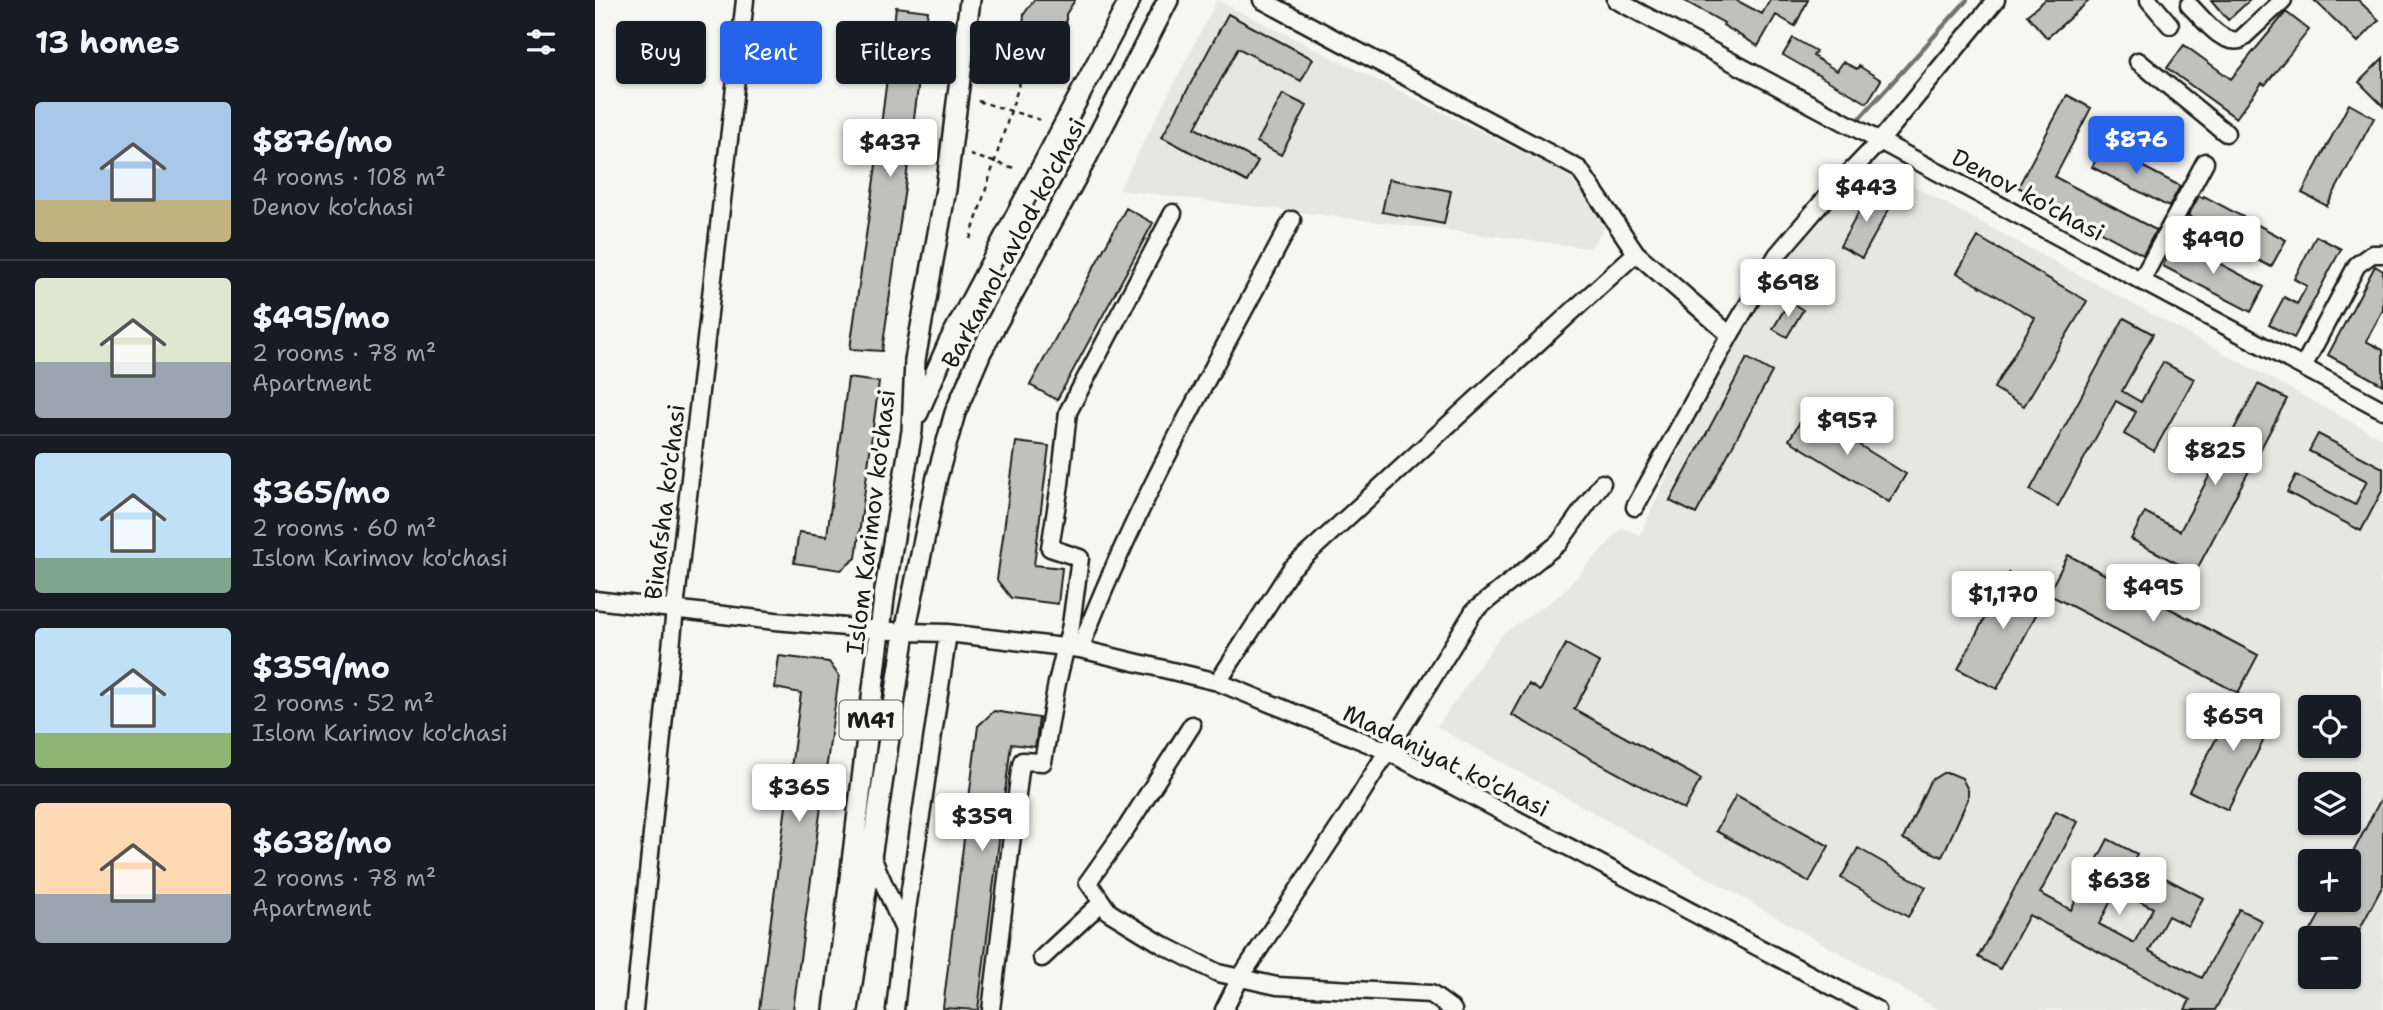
<!DOCTYPE html>
<html lang="en">
<head>
<meta charset="utf-8">
<style>
  body { margin:0; font-family:"Shantell Sans",sans-serif; background:#242831; color:#f1f3f6; height:100vh; display:flex; flex-direction:column; font-size:26px; white-space:nowrap }
  * { box-sizing:border-box; margin:0 }
  p { font-size:23px; color:#9ea1a6 }
  .icon { flex:none; width:38px; height:38px; fill:none; stroke:currentColor; stroke-width:2; stroke-linecap:round; stroke-linejoin:round }
  .map { position:relative; flex:1; overflow:hidden }
  .sheet { display:flex; flex-direction:column; background:#171b24; width:595px }
  .sheet>* { flex:none }
  .guide { position:absolute; left:21px; top:21px; width:665px; height:63px; display:flex; gap:14px }
  .controls { position:absolute; left:1703px; top:695px; display:grid; gap:14px }
  .controls a { display:grid; place-items:center; width:63px; height:63px; border-radius:7px; background:#171b24; box-shadow:0 2px 5px #0004; font-size:35px }
  .price { position:absolute; translate:-50% -60px; padding:0 16px; border-radius:7px; background:#fff; color:#222; font-size:23px; line-height:46px; filter:drop-shadow(0 2px 4px #0008) }
  .price::after { content:''; position:absolute; left:50%; top:42px; width:21px; height:16px; margin-left:-10px; background:inherit; clip-path:polygon(0 0,100% 0,50% 100%) }
  .price.on { background:#2563eb; color:#fff }
  ul { padding:0; list-style:none }
  li { display:flex; align-items:center; gap:21px; height:175px; padding:0 35px }
  li+li { border-top:2px solid #363941 }
  li span { display:grid; place-items:center; flex:none; width:196px; height:140px; border-radius:7px; color:#555 }
  li>.icon { margin-inline-start:auto }
  span .icon { width:84px; height:84px; fill:#fffc; stroke-width:1 }
  li b { font-size:30px }
  h2 { display:flex; justify-content:space-between; align-items:center; height:84px; padding:0 35px; font-size:30px }
  .tag { padding:0 24px; border-radius:7px; background:#171b24; box-shadow:0 2px 5px #0004; font-size:24px; line-height:63px }
  .tag.on { background:#2563eb; color:#fff }
  main { display:flex; flex:1; min-height:0 }
  .map>svg:first-child { display:block }
  .built { fill:#e6e6e2; fill-rule:evenodd }
  .lines { fill:none; stroke-linecap:round; stroke-linejoin:round }
  .stream { stroke:#727271; stroke-width:4.5 }
  .building { fill:#c0c0bd; stroke:#1c1c1c; stroke-width:2; fill-rule:evenodd }
  .minor-casing { stroke:#1c1c1c; stroke-width:21 }
  .major-casing { stroke:#1c1c1c; stroke-width:24 }
  .path { stroke:#1c1c1c; stroke-width:2.5; stroke-dasharray:5 5; stroke-linecap:butt }
  .minor { stroke:#f6f6f2; stroke-width:16 }
  .major { stroke:#f6f6f2; stroke-width:19 }
  .labels { text-anchor:middle; stroke-width:7; stroke-linejoin:round; paint-order:stroke }
  .shield { fill:#f6f6f2; stroke:#5d5d5c; stroke-width:2 }
  .shield-label { font-size:23px; font-weight:bold; fill:#1c1c1c }
  .street-label { font-size:24px; fill:#1c1c1c; stroke:#f6f6f2 }
</style>
</head>
<body>
<main>
<section class="sheet">
<h2>13 homes<svg class="icon" aria-label="filters" viewBox="0 0 24 24"><path d="M4 7h16M4 17h16"/><circle cx="9" cy="7" r="2"/><circle cx="15" cy="17" r="2"/></svg></h2>
<ul>
<li><span style="background:linear-gradient(#a9c7e8 70%,#c2b280 0)"><svg class="icon" aria-label="home" viewBox="0 0 24 24"><path d="M3 11l9-7 9 7M6 9v11h12V9"/></svg></span><div><b>$876/mo</b><p>4 rooms · 108 m²</p><p>Denov ko'chasi</p></div></li>
<li><span style="background:linear-gradient(#dfe7d0 60%,#9aa5b1 0)"><svg class="icon" aria-label="home" viewBox="0 0 24 24"><path d="M3 11l9-7 9 7M6 9v11h12V9"/></svg></span><div><b>$495/mo</b><p>2 rooms · 78 m²</p><p>Apartment</p></div></li>
<li><span style="background:linear-gradient(#bfe0f5 75%,#7fa58c 0)"><svg class="icon" aria-label="home" viewBox="0 0 24 24"><path d="M3 11l9-7 9 7M6 9v11h12V9"/></svg></span><div><b>$365/mo</b><p>2 rooms · 60 m²</p><p>Islom Karimov ko'chasi</p></div></li>
<li><span style="background:linear-gradient(#bfe0f5 75%,#8fb573 0)"><svg class="icon" aria-label="home" viewBox="0 0 24 24"><path d="M3 11l9-7 9 7M6 9v11h12V9"/></svg></span><div><b>$359/mo</b><p>2 rooms · 52 m²</p><p>Islom Karimov ko'chasi</p></div></li>
<li><span style="background:linear-gradient(#ffd9b3 65%,#9aa5b1 0)"><svg class="icon" aria-label="home" viewBox="0 0 24 24"><path d="M3 11l9-7 9 7M6 9v11h12V9"/></svg></span><div><b>$638/mo</b><p>2 rooms · 78 m²</p><p>Apartment</p></div></li>
</ul>
</section>
<div class="map">
<svg width="1788" height="1010" viewBox="0 0 1788 1010">
  <rect width="100%" height="100%" fill="#f6f6f2"/>
  <filter id="ink" filterUnits="userSpaceOnUse"><feTurbulence type="fractalNoise" baseFrequency=".0143" numOctaves="2"/><feDisplacementMap in="SourceGraphic" scale="14" xChannelSelector="R" yChannelSelector="G"/><feConvolveMatrix kernelMatrix="1 2 1 2 8 2 1 2 1" color-interpolation-filters="sRGB"/></filter>
  <g filter="url(#ink)">
    <path class="built" d="M622,0L973,175L1011,226L995,248L524,190Z
      M1276,163L1788,439V574L1784,582L1788,585V1010H1344L985,805L842,727L906,635L965,595L1027,528L1045,535L1113,389L1216,222ZM1715,707H1754V746H1715ZM1715,784H1754V822H1715ZM1715,861H1754V900H1715ZM1715,938H1754V976H1715Z"/>
    <g class="lines">
      <path class="stream" d="M1263,120L1372,0"/>
    </g>
    <path class="building" d="M439,0H480L471,14V28L463,40L448,44L436,39L428,29L429,14Z
      M1088,0H1141L1167,14L1175,0H1213L1200,26L1181,15L1163,46L1128,25L1129,23Z
      M1450,0H1495L1452,38L1432,15Z
      M1616,0H1655L1633,20Z
      M1719,0H1763L1784,20L1763,42Z
      M301,7L333,11L311,180L287,351L255,349L281,165Z
      M1691,12L1714,30L1670,85L1667,83L1641,118L1572,68L1589,45L1636,79Z
      M633,14L718,59L706,81L643,48L600,128L663,161L652,182L567,137Z
      M1198,38L1221,51L1218,56L1242,71L1248,62L1262,69L1264,66L1286,80L1272,103L1188,55Z
      M1788,58V106L1764,82Z
      M688,94L712,106L686,155L662,142Z
      M1472,95L1496,108L1460,177L1561,230L1548,255L1423,187Z
      M1754,104L1779,118L1732,206L1707,193Z
      M1508,146L1585,186L1574,207L1497,167Z
      M794,179L856,191L849,224L787,212Z
      M1276,190L1298,202L1267,258L1245,246Z
      M1604,196L1608,198L1609,196L1691,240L1676,267L1594,223L1597,218L1593,216Z
      M531,208L558,223L462,400L435,385Z
      M1721,236L1746,249L1699,338L1674,325L1689,297L1702,304L1712,286L1699,279Z
      M1383,237L1492,301L1429,406L1399,388L1440,318L1362,273Z
      M1580,240L1669,287L1656,312L1568,266Z
      M1780,266L1788,271V310L1771,341L1788,350V385L1733,355Z
      M1194,301L1208,310L1192,337L1178,329Z
      M1529,318L1558,334L1527,391L1546,402L1568,362L1599,379L1559,451L1529,434L1541,412L1521,401L1463,506L1435,490Z
      M1152,358L1177,372L1101,514L1075,501Z
      M253,378L284,382L261,558L246,570L199,563L204,532L232,536Z
      M1663,384L1692,399L1600,573L1536,539L1550,512L1585,531Z
      M1211,412L1311,474L1294,502L1194,440Z
      M1723,434L1788,468V489L1766,531L1692,492L1701,475L1760,505L1772,481L1714,451Z
      M421,442L454,446L439,565L467,568L463,604L416,598L402,580Z
      M1473,555L1663,655L1643,693L1453,594Z
      M1413,573L1452,594L1402,689L1363,669Z
      M971,644L1005,663L979,709L1106,779L1089,810L917,715L934,684L945,691Z
      M184,656L234,662L244,676L198,1010H164L206,693L180,688Z
      M1644,695L1682,714L1633,810L1594,791Z
      M399,711L444,718L441,742L440,747L416,744L383,1010L348,1008L383,726Z
      M1348,773H1355L1367,778L1373,790V799L1347,857L1308,839L1335,781Z
      M1141,795L1234,846L1214,882L1121,831Z
      M1788,795V885L1760,938H1726L1715,932L1733,900H1754V860Z
      M1461,811L1483,822L1445,893L1476,910L1513,839L1542,854L1538,861L1608,898L1593,926L1573,916L1554,951L1607,978L1644,909L1667,921L1620,1010H1590L1595,1000L1434,915L1405,969L1383,957ZM1522,889L1558,908L1539,943L1504,924Z
      M1263,848L1331,887L1313,917L1246,878Z"/>
    <g class="lines">
      <defs>
        <path id="minor" d="M667,0L984,169L1041,253L1135,335
          M1021,0L1788,410
          M1554,0L1575,25
          M1594,5C1608,18 1625,44 1645,40L1688,0
          M1543,61L1631,133
          M1546,281L1610,162
          M1708,367L1762,265L1777,254H1788
          M1040,507L1135,335L1182,255L1235,193L1284,142L1401,0
          M0,600L180,621L310,632L353,633L485,649L623,682L792,751L1282,1010
          M485,649C542,500 623,361 697,220
          M623,682L696,569L1041,253
          M597,725L532,827L493,882L514,912L568,945L623,973L682,986L836,994L858,1010
          M276,855L309,930
          M447,958L507,902
          M39,1010L80,609L150,0
          M300,1010L309,930L353,633
          M396,1010L425,770L427,761L448,762L462,683L476,625L485,558L455,548L465,484L473,412L578,213
          M629,1010L645,978L761,802L879,611L964,543L1007,483"/>
        <path id="major" d="M323,413L353,344L535,0
          M239,1010L290,590L317,431L320,360L351,189L375,0
          M253,1010L310,632L342,477L360,413L386,352L490,161L573,0"/>
      </defs>
      <use href="#minor" class="minor-casing"/>
      <use href="#major" class="major-casing"/>
      <path class="path" d="M391,48L475,73
        M383,101L449,121
        M375,155L423,169
        M375,239L432,60"/>
      <use href="#minor" class="minor"/>
      <use href="#major" class="major"/>
    </g>
  </g>
  <g class="labels">
    <rect class="shield" x="244.5" y="700.5" width="63" height="39" rx="5"/>
    <g class="shield-label">
      <text x="276" y="728">M41</text>
    </g>
    <g class="street-label">
      <text transform="translate(1433 195) rotate(28)" y="8">Denov ko'chasi</text>
      <text transform="translate(419 243) rotate(-62)" y="8">Barkamol avlod ko'chasi</text>
      <text transform="translate(70 502) rotate(-83)" y="8">Binafsha ko'chasi</text>
      <text transform="translate(276 522) rotate(-83)" y="8">Islom Karimov ko'chasi</text>
      <text transform="translate(851 761) rotate(26)" y="8">Madaniyat ko'chasi</text>
    </g>
  </g>
</svg>
<div class="controls">
<a><svg class="icon" aria-label="locate" viewBox="0 0 24 24"><circle cx="12" cy="12" r="6"/><path d="M12 2v4M12 18v4M2 12h4M18 12h4"/></svg></a>
<a><svg class="icon" aria-label="layers" viewBox="0 0 24 24"><path d="M12 4l9 5-9 5-9-5zM3 14l9 5 9-5"/></svg></a>
<a>+</a>
<a>−</a>
</div>
<b class="price on" style="left:1541px;top:176px">$876</b>
<b class="price" style="left:295px;top:179px">$437</b>
<b class="price" style="left:1271px;top:224px">$443</b>
<b class="price" style="left:1618px;top:276px">$490</b>
<b class="price" style="left:1193px;top:319px">$698</b>
<b class="price" style="left:1252px;top:457px">$957</b>
<b class="price" style="left:1620px;top:487px">$825</b>
<b class="price" style="left:1558px;top:624px">$495</b>
<b class="price" style="left:1408px;top:631px">$1,170</b>
<b class="price" style="left:1638px;top:753px">$659</b>
<b class="price" style="left:204px;top:824px">$365</b>
<b class="price" style="left:387px;top:853px">$359</b>
<b class="price" style="left:1524px;top:917px">$638</b>
<div class="guide">
<a class="tag">Buy</a>
<a class="tag on">Rent</a>
<a class="tag">Filters</a>
<a class="tag">New</a>
</div>
</div>
</main>
</body>
</html>
